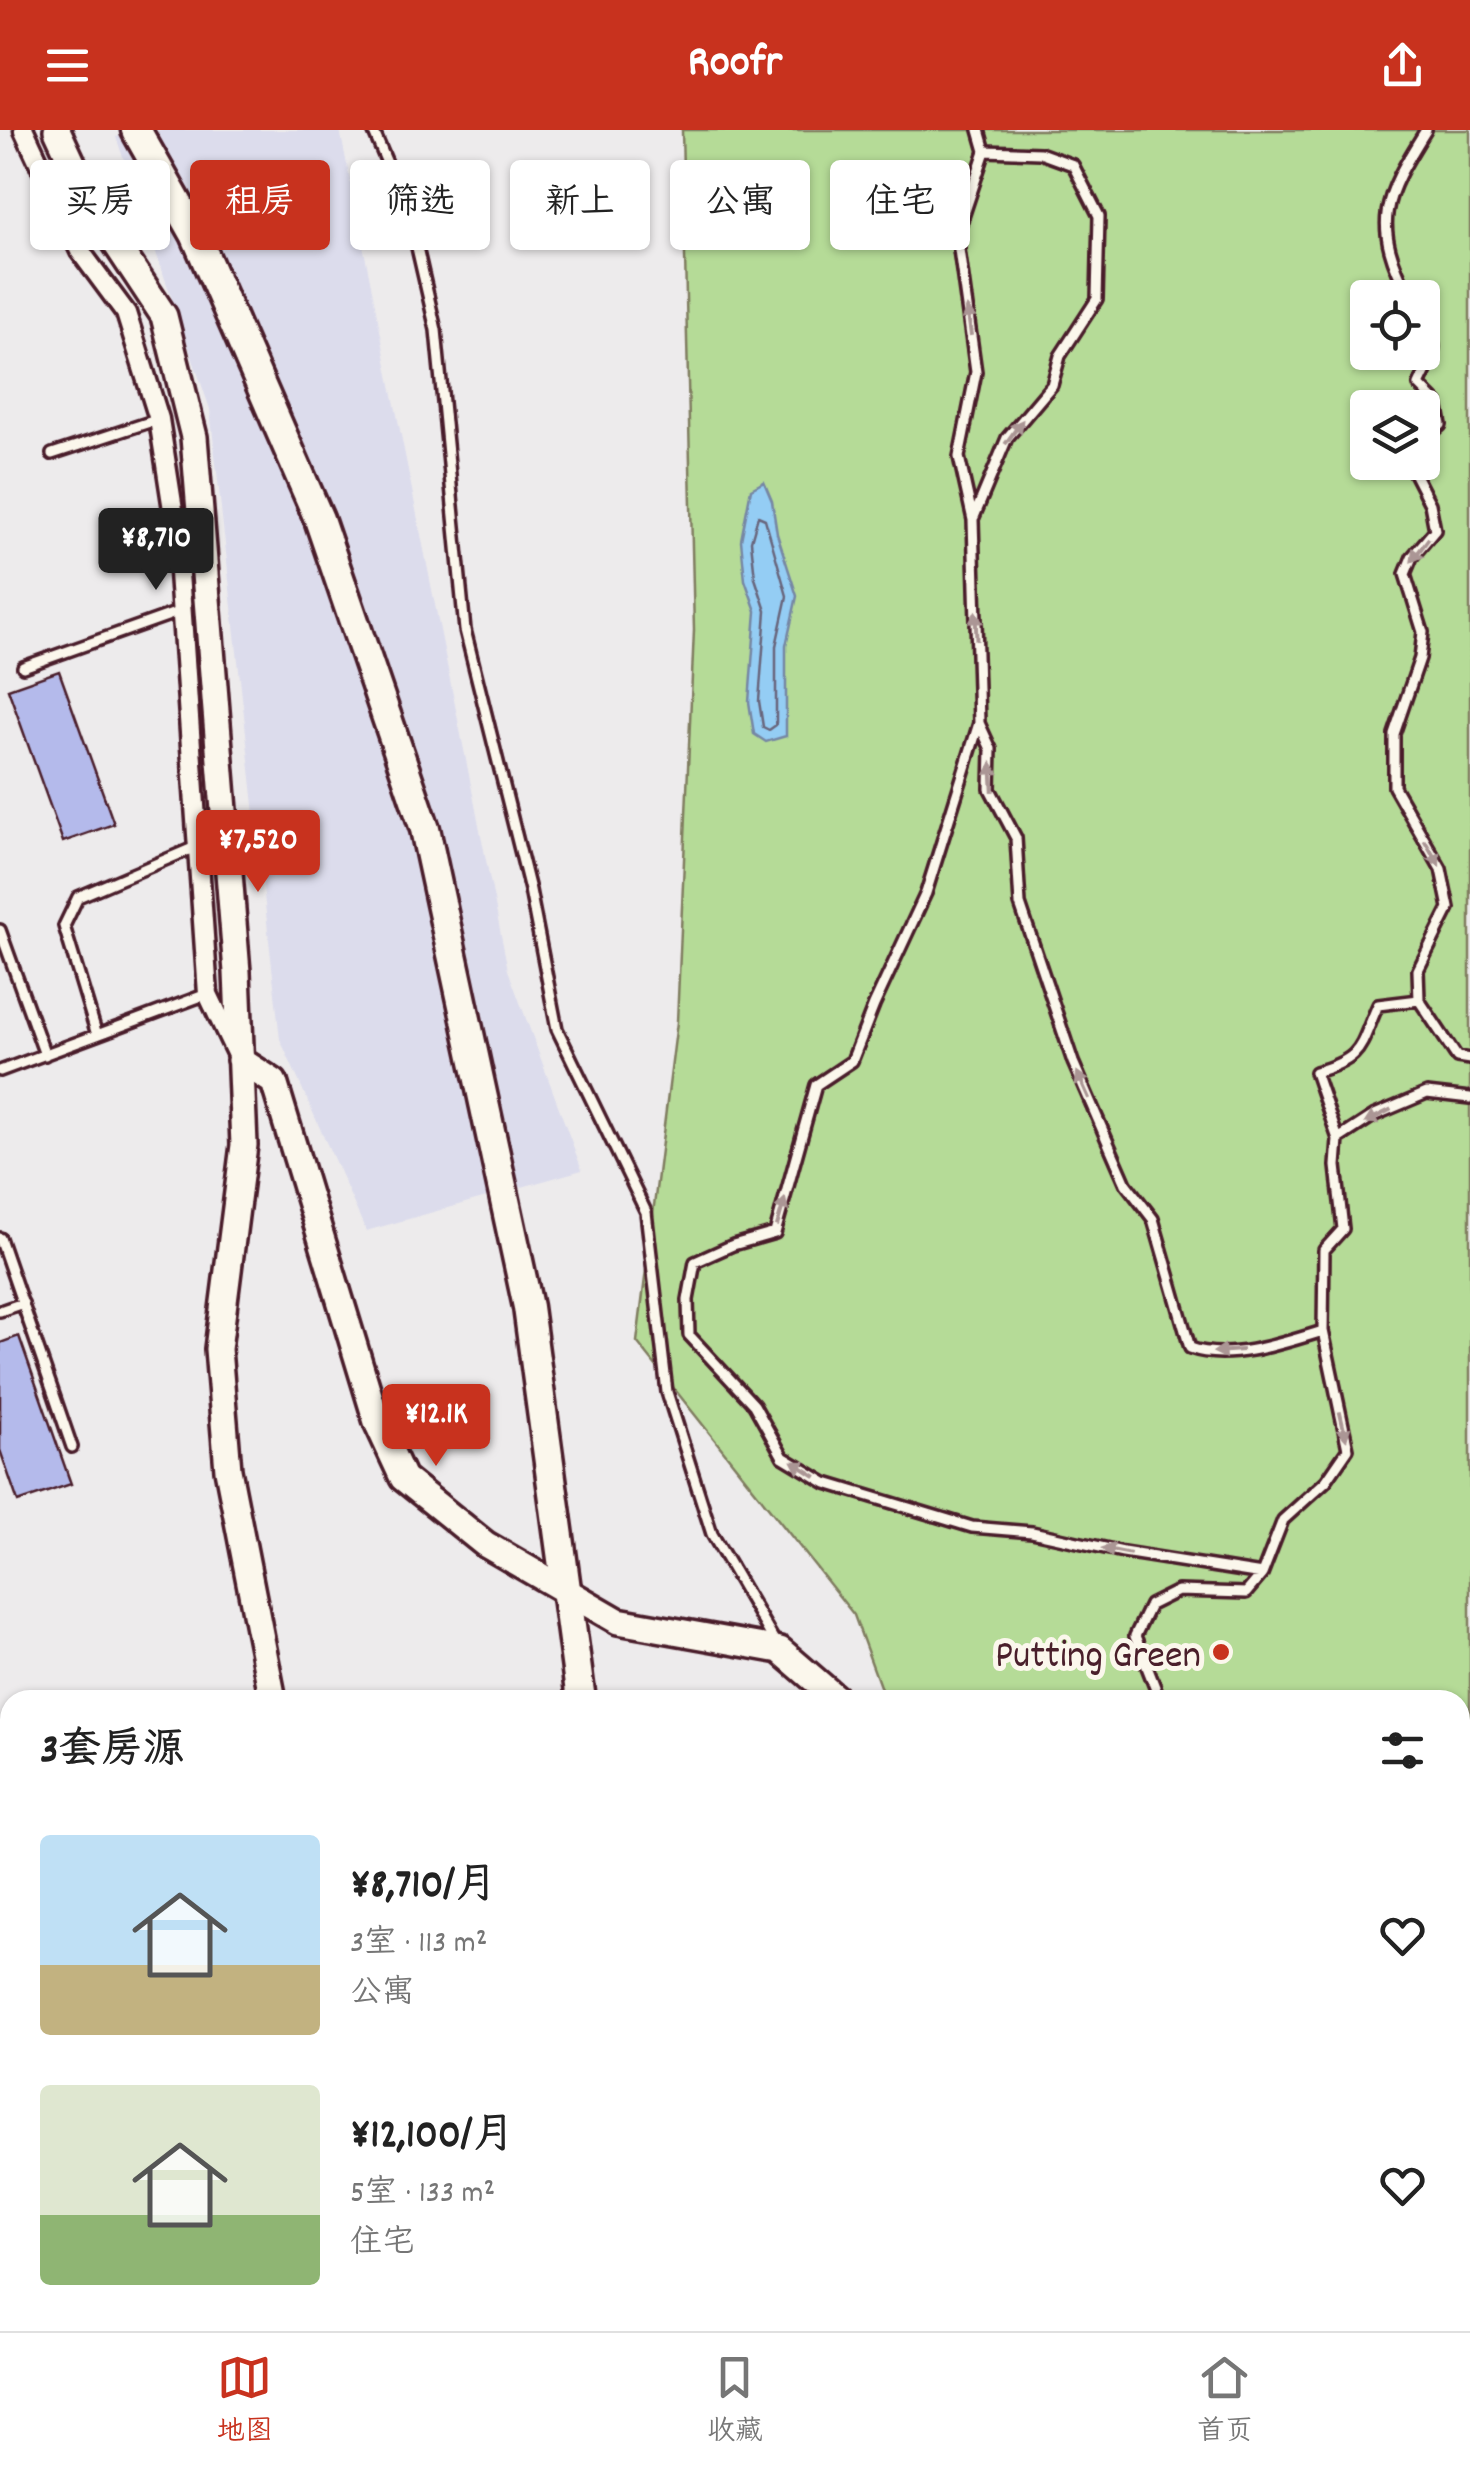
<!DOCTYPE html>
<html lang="zh">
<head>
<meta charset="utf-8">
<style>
  body { margin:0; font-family:Dekko,"LXGW WenKai TC",sans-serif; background:#f2f2f2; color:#222; height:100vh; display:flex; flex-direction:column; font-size:38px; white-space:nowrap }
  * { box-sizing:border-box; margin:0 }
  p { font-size:32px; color:#767676 }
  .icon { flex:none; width:55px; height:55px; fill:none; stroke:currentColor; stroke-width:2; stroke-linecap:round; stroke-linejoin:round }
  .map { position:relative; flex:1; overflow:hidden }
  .panel { position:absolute; left:0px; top:1560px; width:1470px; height:642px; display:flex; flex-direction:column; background:#fff; border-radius:30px 30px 0 0; box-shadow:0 2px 8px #0004 }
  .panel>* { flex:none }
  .top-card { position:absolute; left:30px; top:30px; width:1410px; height:90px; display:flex; gap:20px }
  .tools { position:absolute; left:1350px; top:150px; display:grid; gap:20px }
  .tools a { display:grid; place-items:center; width:90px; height:90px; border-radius:10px; background:#fff; box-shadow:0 2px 8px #0004; font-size:50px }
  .price { position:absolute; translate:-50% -85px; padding:0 22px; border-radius:10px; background:#c8321e; color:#fff; font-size:32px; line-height:65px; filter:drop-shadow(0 2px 5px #0008) }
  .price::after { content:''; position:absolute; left:50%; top:60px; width:30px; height:22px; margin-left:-15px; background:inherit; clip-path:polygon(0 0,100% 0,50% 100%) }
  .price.selected { background:#222; color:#fff }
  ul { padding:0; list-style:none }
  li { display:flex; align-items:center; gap:30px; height:250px; padding:0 40px }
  li span { display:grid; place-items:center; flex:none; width:280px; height:200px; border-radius:10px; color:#555 }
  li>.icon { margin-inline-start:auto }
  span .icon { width:120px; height:120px; fill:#fffc; stroke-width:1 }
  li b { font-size:42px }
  h2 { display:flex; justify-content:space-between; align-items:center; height:120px; padding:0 40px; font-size:42px }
  .pill { padding:0 35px; border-radius:10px; background:#fff; box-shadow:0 2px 8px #0004; font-size:35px; line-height:90px }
  .pill.selected { background:#c8321e; color:#fff }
  header { display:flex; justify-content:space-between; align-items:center; height:130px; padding:0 40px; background:#c8321e; color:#fff; font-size:45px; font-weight:700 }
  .tabs { display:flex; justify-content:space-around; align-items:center; height:140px; border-top:2px solid #e0e0e0; background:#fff; font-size:28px; color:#767676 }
  .tabs a { display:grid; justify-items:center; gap:5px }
  .tabs .selected { color:#c8321e }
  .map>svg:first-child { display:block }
  .built { fill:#dcdcec }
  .green { fill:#b5db97; stroke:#807d61; stroke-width:2.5; fill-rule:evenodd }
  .water { fill:#94cdf4; stroke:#7687a4; stroke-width:2.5 }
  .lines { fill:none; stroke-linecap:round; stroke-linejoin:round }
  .shore { stroke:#68657b; stroke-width:2.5 }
  .building { fill:#b4baeb; stroke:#4a1f2b; stroke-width:2.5 }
  .lane-casing { stroke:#4a1f2b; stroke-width:16 }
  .street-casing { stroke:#4a1f2b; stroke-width:25 }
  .secondary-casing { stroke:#4a1f2b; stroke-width:32 }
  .primary-casing { stroke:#4a1f2b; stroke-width:35 }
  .lane { stroke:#fbf7ec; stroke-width:9 }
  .street { stroke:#fbf7ec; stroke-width:18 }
  .secondary { stroke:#fbf7ec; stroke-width:25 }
  .primary { stroke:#fbf7ec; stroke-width:28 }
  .oneway { fill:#ab9695 }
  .poi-dot { fill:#c8321e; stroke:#fbf7ec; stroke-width:4 }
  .labels { text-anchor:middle; stroke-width:10; stroke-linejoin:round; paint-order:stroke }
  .poi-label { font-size:40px; fill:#4a1f2b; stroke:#fbf7ec; text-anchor:end }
</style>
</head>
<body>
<header><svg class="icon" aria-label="menu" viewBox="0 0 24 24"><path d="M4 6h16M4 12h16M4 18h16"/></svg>Roofr<svg class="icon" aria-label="share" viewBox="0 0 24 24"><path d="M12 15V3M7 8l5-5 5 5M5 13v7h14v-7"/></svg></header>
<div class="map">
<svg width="1470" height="2201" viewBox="0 0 1470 2201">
  <rect width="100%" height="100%" fill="#edebec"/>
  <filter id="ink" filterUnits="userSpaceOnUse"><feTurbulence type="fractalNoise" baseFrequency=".01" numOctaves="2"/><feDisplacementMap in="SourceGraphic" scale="20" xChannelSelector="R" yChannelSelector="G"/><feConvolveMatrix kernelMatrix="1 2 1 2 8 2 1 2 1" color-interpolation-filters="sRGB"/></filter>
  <g filter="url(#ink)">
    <path class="built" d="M153,0H340L508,840L582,1040L366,1101L280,909L210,279L116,7Z"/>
    <path class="green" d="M682,0H1470V2201H1125L1124,2193L1460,2192V1570H885L854,1485L637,1212L677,892L694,500ZM1368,168H1422V222H1368ZM1368,278H1422V332H1368Z"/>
    <path class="water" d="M764,352L772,371L777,404L797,466L786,516V606L766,612L754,604L749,572L756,481L745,450L741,410L751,359Z"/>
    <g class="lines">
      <path class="shore" d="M758,386L765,389L787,466L776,516V595L769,600L763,597L759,571L766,481L755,448L751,411Z"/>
    </g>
    <path class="building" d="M59,541L114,694L63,712L8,559Z
      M19,1206L71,1354L18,1372L0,1320V1213Z"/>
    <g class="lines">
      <defs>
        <path id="lane" d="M373,0L410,87L436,200L465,500L530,760L557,899L646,1082L667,1262L712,1404L776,1514
          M979,0L985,21L957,105L976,242L959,327L973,390L979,593L926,763L874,875L852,931L816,955L775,1103L733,1115L695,1132L688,1170L689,1205L754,1275L783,1327L826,1353L972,1397L1032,1402L1123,1422L1262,1444L1283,1390L1326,1351L1348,1319L1323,1201L1324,1120L1343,1099L1336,1036L1338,1009L1375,985L1427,963L1470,968
          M1410,168C1371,93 1383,69 1426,0
          M1422,188C1443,216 1432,227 1419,255L1437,273L1441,295L1422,312
          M52,324L159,289
          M1412,332V339L1430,374L1435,400L1412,427L1405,444L1423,502L1420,528L1394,604V657L1441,739L1449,778L1418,840L1419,870L1457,927L1470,929
          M974,387L1007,308L1052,255L1060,226L1097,169L1099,86L1073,35L1040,23L985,21
          M23,537L181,481
          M979,593L991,619L990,659L1016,708L1020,774L1073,932L1126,1054L1153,1089L1190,1218C1229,1232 1284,1213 1323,1201
          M0,800L45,925
          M97,905L207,864
          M0,941L97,905L64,796L78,767L198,716
          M1338,1009L1315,942C1365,928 1359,917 1378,875L1419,870
          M0,1108L72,1317
          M0,1181L23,1173
          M1160,1570L1135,1506L1150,1475L1178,1461L1246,1463L1262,1444
          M1460,2004L1470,1995
          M1346,2201L1351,2192"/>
        <path id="street" d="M24,0L80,121L126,183L159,289L176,399L208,864L236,923"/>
        <path id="secondary" d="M57,0L95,82L164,186L194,307L237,842L244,1015L218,1219L228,1340L273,1570
          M240,930L274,952L377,1292L403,1348L485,1414L618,1491L780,1520L838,1570
          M109,2201L116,2192
          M1223,2201L1224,2192"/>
        <path id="primary" d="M136,0L195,104L319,389L425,699L528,1177L581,1570
          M676,2192L678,2201"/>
      </defs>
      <use href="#lane" class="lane-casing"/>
      <use href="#street" class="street-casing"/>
      <use href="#secondary" class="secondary-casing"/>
      <use href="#primary" class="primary-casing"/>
      <use href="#lane" class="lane"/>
      <use href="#street" class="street"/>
      <use href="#secondary" class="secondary"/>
      <use href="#primary" class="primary"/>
    </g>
    <defs><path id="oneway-solid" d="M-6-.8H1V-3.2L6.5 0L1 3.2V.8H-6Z" transform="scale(2.5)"/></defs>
    <g class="oneway">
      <use href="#oneway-solid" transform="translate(969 191) rotate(-98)"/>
      <use href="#oneway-solid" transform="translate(1014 302) rotate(-54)"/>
      <use href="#oneway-solid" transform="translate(1420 420) rotate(127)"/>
      <use href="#oneway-solid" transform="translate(976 496) rotate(-92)"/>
      <use href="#oneway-solid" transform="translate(992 647) rotate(-93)"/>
      <use href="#oneway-solid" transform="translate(1432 723) rotate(60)"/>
      <use href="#oneway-solid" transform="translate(1083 955) rotate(-114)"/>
      <use href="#oneway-solid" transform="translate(1378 986) rotate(153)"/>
      <use href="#oneway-solid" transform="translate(781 1082) rotate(-74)"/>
      <use href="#oneway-solid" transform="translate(1228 1221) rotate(176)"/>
      <use href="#oneway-solid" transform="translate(1343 1296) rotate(77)"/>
      <use href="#oneway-solid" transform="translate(804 1339) rotate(-148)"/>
      <use href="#oneway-solid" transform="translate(1116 1421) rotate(-169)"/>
    </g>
  </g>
  <circle class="poi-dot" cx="1221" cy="1522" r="10"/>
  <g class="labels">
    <g class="poi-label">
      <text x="1201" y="1536">Putting Green</text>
    </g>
  </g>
</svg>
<div class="tools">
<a><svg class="icon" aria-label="locate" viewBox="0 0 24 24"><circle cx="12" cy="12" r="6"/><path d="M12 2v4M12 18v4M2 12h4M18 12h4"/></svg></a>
<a><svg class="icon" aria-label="layers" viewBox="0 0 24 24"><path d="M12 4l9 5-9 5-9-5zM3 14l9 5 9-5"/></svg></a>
</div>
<b class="price selected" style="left:156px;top:463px">¥8,710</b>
<b class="price" style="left:258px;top:765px">¥7,520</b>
<b class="price" style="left:436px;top:1339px">¥12.1K</b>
<div class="top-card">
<a class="pill">买房</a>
<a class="pill selected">租房</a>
<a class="pill">筛选</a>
<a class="pill">新上</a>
<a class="pill">公寓</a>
<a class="pill">住宅</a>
</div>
<section class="panel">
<h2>3套房源<svg class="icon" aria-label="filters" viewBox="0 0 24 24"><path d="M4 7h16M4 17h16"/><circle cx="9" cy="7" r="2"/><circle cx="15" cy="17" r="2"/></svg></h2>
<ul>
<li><span style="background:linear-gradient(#bfe0f5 65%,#c2b280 0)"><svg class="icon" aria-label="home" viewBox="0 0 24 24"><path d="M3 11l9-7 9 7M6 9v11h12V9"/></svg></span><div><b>¥8,710/月</b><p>3室 · 113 m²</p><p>公寓</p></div><svg class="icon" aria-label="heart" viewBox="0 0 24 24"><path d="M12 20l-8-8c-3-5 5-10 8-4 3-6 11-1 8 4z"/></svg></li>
<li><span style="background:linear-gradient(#dfe7d0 65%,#8fb573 0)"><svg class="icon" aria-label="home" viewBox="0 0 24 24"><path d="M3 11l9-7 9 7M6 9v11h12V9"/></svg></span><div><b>¥12,100/月</b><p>5室 · 133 m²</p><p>住宅</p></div><svg class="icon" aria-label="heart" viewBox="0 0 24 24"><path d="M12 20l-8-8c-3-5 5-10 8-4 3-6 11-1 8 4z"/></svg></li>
</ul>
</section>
</div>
<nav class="tabs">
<a class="selected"><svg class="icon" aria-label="map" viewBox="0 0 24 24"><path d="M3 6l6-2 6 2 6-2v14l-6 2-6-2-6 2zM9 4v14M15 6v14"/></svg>地图</a>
<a><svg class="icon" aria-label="saved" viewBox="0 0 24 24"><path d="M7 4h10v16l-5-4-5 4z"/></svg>收藏</a>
<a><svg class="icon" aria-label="home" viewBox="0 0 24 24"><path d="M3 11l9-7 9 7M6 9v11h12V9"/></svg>首页</a>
</nav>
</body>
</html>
